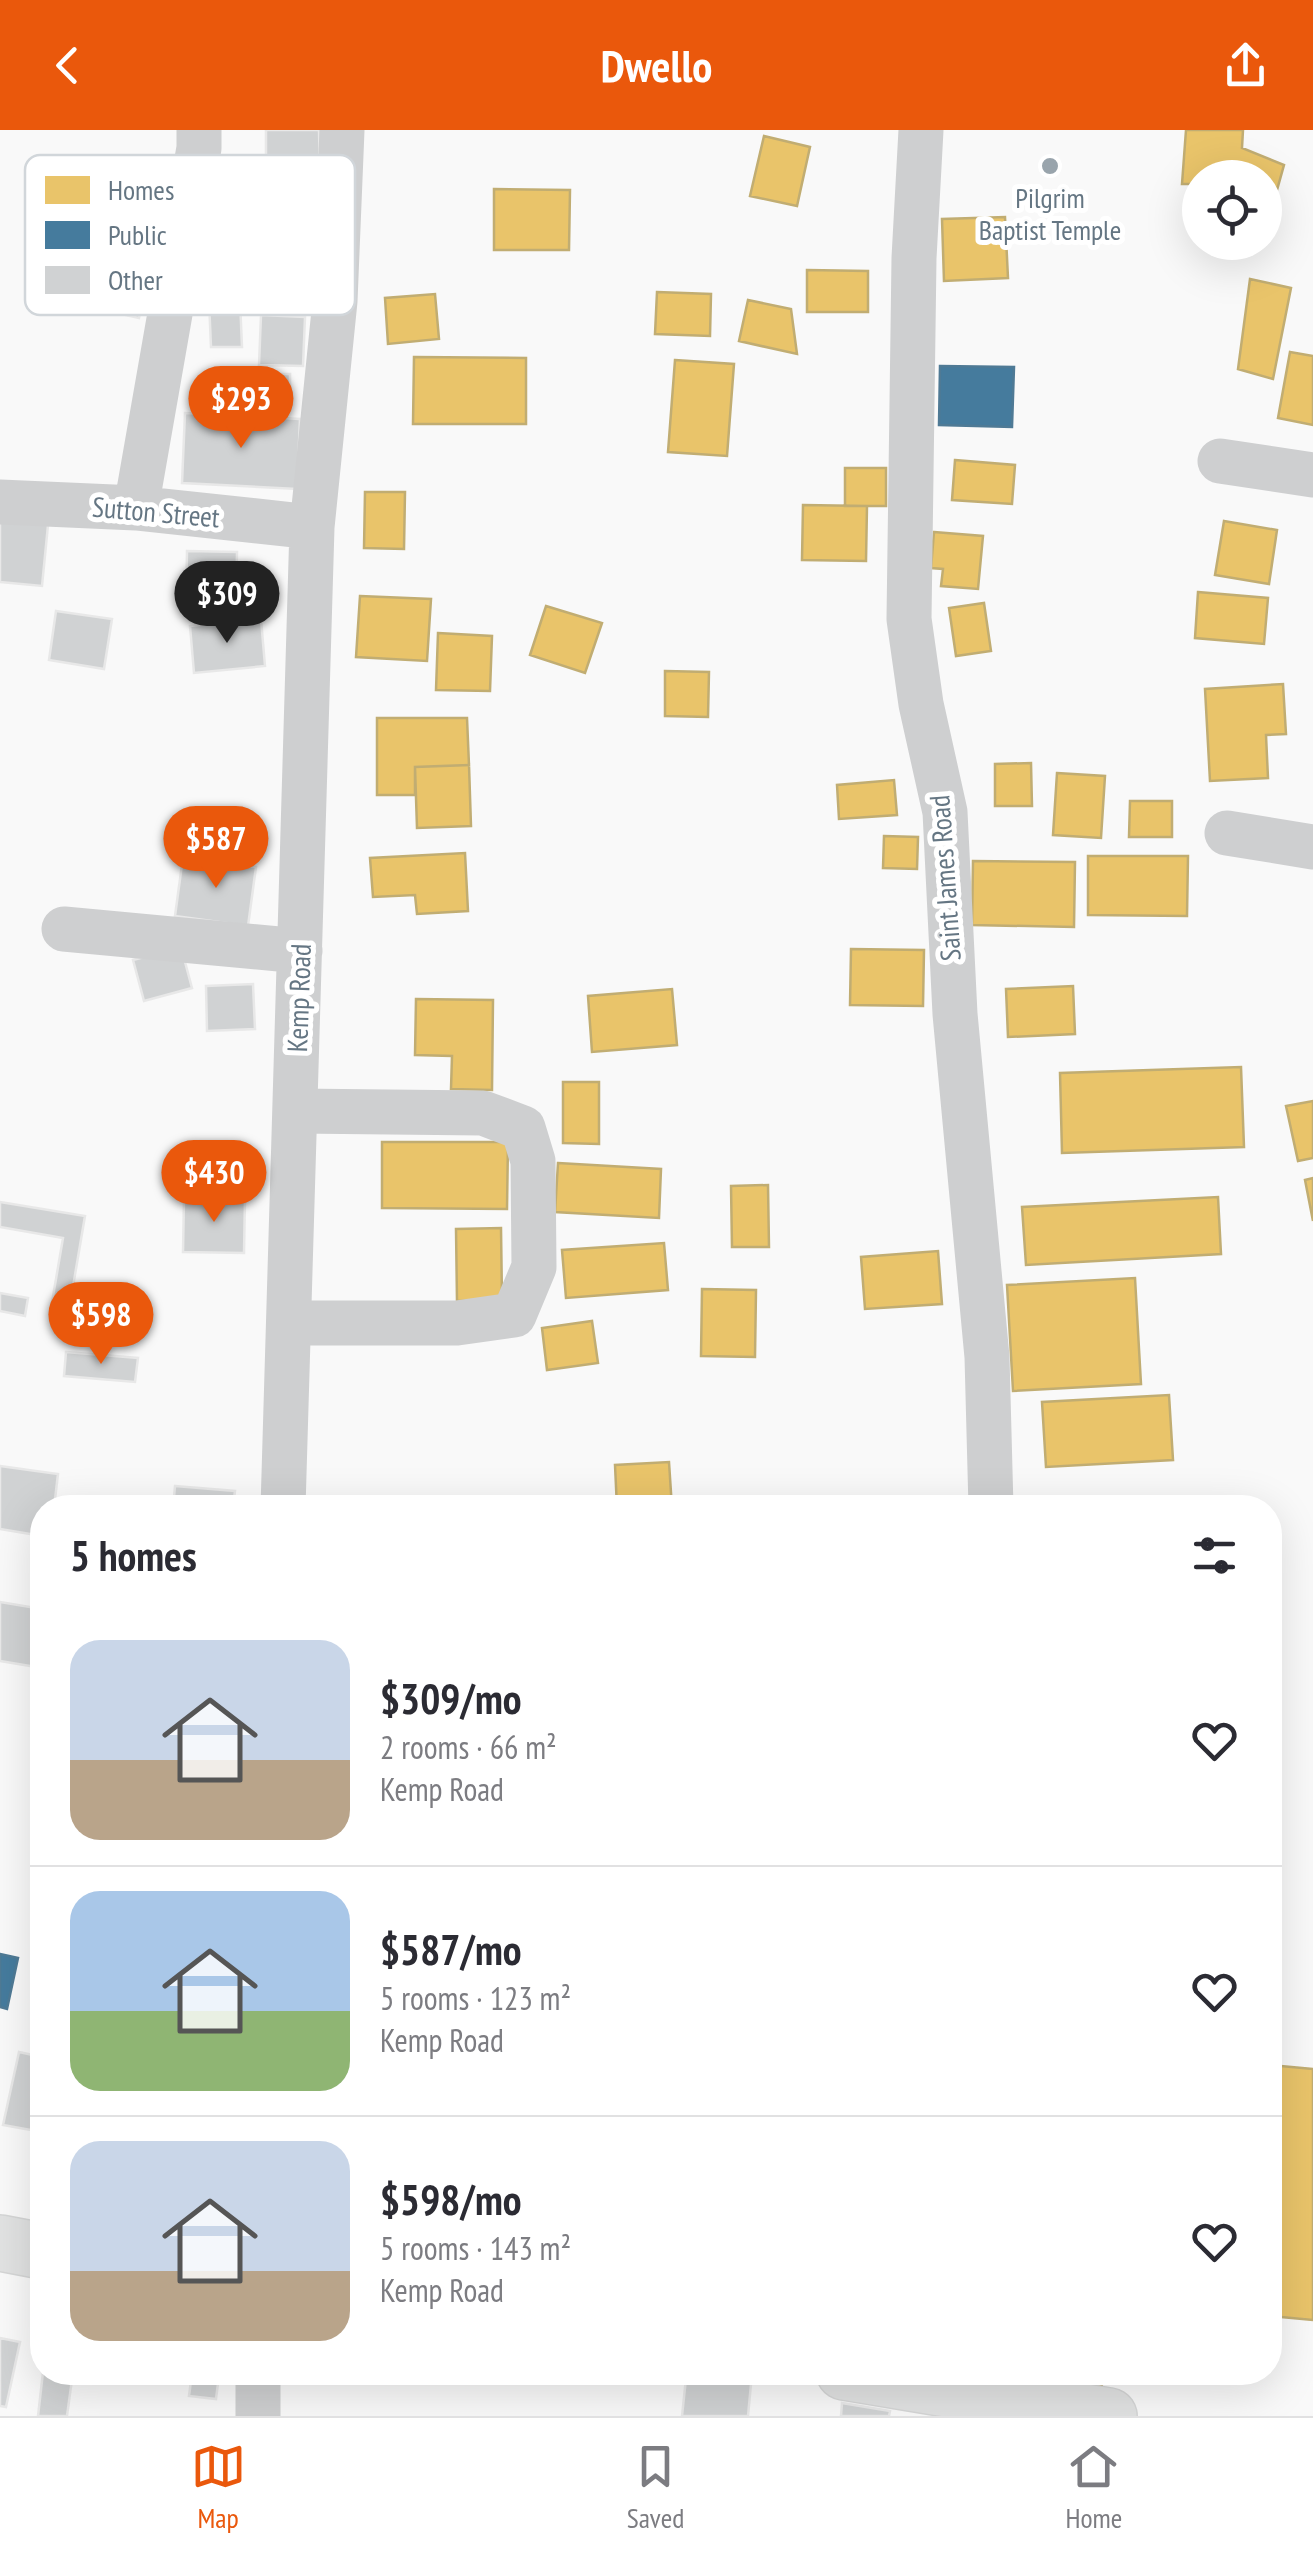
<!DOCTYPE html>
<html lang="en">
<head>
<meta charset="utf-8">
<style>
  body { margin:0; font-family:"PT Sans Narrow",sans-serif; background:#f2f2f3; color:#2b2b33; height:100vh; display:flex; flex-direction:column; font-size:38px; white-space:nowrap }
  * { box-sizing:border-box; margin:0 }
  p { font-size:32px; color:#7c7c81 }
  .icon { flex:none; width:55px; height:55px; fill:none; stroke:currentColor; stroke-width:2; stroke-linecap:round; stroke-linejoin:round }
  .map { position:relative; flex:1; overflow:hidden }
  .panel { position:absolute; left:30px; top:1365px; width:1252px; height:890px; display:flex; flex-direction:column; background:#fff; border-radius:40px; box-shadow:0 10px 40px #0002 }
  .panel>* { flex:none }
  .fabs { position:absolute; left:1182px; top:30px; display:grid; gap:20px }
  .fabs a { display:grid; place-items:center; width:100px; height:100px; border-radius:50%; background:#fff; box-shadow:0 10px 40px #0002; font-size:50px }
  .price { position:absolute; translate:-50% -85px; padding:0 22px; border-radius:35px; background:#ea580c; color:#fff; font-size:32px; line-height:65px; filter:drop-shadow(0 2px 5px #0008) }
  .price::after { content:''; position:absolute; left:50%; top:60px; width:30px; height:22px; margin-left:-15px; background:inherit; clip-path:polygon(0 0,100% 0,50% 100%) }
  .price.active { background:#222; color:#fff }
  ul { padding:0; list-style:none }
  li { display:flex; align-items:center; gap:30px; height:250px; padding:0 40px }
  li+li { border-top:2px solid #e1e1e2 }
  li span { display:grid; place-items:center; flex:none; width:280px; height:200px; border-radius:30px; color:#555 }
  li>.icon { margin-inline-start:auto }
  span .icon { width:120px; height:120px; fill:#fffc; stroke-width:1 }
  li b { font-size:42px }
  h2 { display:flex; justify-content:space-between; align-items:center; height:120px; padding:0 40px; font-size:42px }
  header { display:flex; justify-content:space-between; align-items:center; height:130px; padding:0 40px; background:#ea580c; color:#fff; font-size:45px; font-weight:800 }
  .dock { display:flex; justify-content:space-around; align-items:center; height:140px; border-top:2px solid #e1e1e2; background:#fff; font-size:28px; color:#7c7c81 }
  .dock a { display:grid; justify-items:center; gap:5px }
  .dock .active { color:#ea580c }
  .map>svg:first-child { display:block }
  .homes { fill:#e9c46a; stroke:#c1ad72; stroke-width:2.5 }
  .public { fill:#457b9d; stroke:#4f7a95; stroke-width:2.5 }
  .building { fill:#d0d2d3; stroke:#e8e8e8; stroke-width:2.5 }
  .lines { fill:none; stroke-linecap:round; stroke-linejoin:round }
  .highway-casing { stroke:#d5d6d6; stroke-width:58 }
  .minor { stroke:#cecfd0; stroke-width:45 }
  .highway { stroke:#e1e2e2; stroke-width:55 }
  .poi-dot { fill:#99a4ac; stroke:#fff; stroke-width:4 }
  .labels { text-anchor:middle; stroke-width:10; stroke-linejoin:round; paint-order:stroke }
  .poi-label { font-size:28px; fill:#657683; stroke:#fff }
  .street-label { font-size:28px; fill:#657683; stroke:#fff }
  .key { fill:#fff; stroke:#d1d6da; stroke-width:2.5 }
  .key-label { font-size:28px; fill:#657683 }
</style>
</head>
<body>
<header><svg class="icon" aria-label="back" viewBox="0 0 24 24"><path d="M15 5l-7 7 7 7"/></svg>Dwello<svg class="icon" aria-label="share" viewBox="0 0 24 24"><path d="M12 15V3M7 8l5-5 5 5M5 13v7h14v-7"/></svg></header>
<div class="map">
<svg width="1313" height="2286" viewBox="0 0 1313 2286">
  <rect width="100%" height="100%" fill="#f9f9f9"/>
  <path class="homes" d="M1186,0H1243L1242,18L1284,35L1270,85H1265V48H1200V54H1182Z
    M764,6L810,17L797,76L750,66Z
    M494,59L570,60L569,120H494Z
    M1005,87L1008,148L944,151L942,89Z
    M807,140L868,141V182H807Z
    M1250,149L1291,158L1273,249L1238,239Z
    M657,162L711,164L710,206L655,204Z
    M435,164L439,209L388,214L385,168Z
    M748,170L791,179L797,224L739,211Z
    M1290,222L1313,226V295L1278,288Z
    M414,227L526,228V294H413Z
    M675,230L734,234L727,326L668,322Z
    M955,330L1015,335L1012,374L952,370Z
    M845,338H886V376H845Z
    M365,362H405L404,419L364,418Z
    M803,375L867,376L866,431L802,430Z
    M1224,391L1277,400L1269,454L1215,445Z
    M934,402L983,406L978,459L941,456L943,439L931,438Z
    M1198,462L1268,468L1264,514L1195,508Z
    M360,466L431,469L427,531L356,527Z
    M984,473L991,521L956,526L949,478Z
    M546,476L602,493L585,543L530,525Z
    M438,503L492,506L490,561L436,560Z
    M665,541L709,542L708,587L665,586Z
    M1283,554L1286,604L1266,605L1268,648L1210,651L1205,559Z
    M377,588H467L469,635L415,637V665H377Z
    M1031,633L1032,676H995V634Z
    M469,635L471,696L417,698L415,637Z
    M1057,643L1105,646L1101,708L1053,705Z
    M894,650L897,685L839,689L837,655Z
    M1130,671H1172V707H1129Z
    M884,706L918,707L917,739L883,738Z
    M465,723L468,781L417,784L415,765L373,767L370,728Z
    M1088,726H1188L1187,786L1088,785Z
    M973,731L1075,732L1074,797L972,795Z
    M851,819L924,820L923,876L850,875Z
    M1073,856L1075,904L1008,907L1006,859Z
    M672,859L677,915L592,922L588,866Z
    M416,869L493,870L492,960L451,959L452,926L415,925Z
    M1241,937L1244,1017L1062,1023L1060,943Z
    M563,952H599V1014L563,1013Z
    M1313,971V1028L1298,1031L1286,976Z
    M382,1012H508L507,1079L382,1078Z
    M558,1033L661,1039L659,1088L555,1082Z
    M1313,1048V1091L1305,1050Z
    M768,1055L769,1117H732L731,1056Z
    M1218,1067L1221,1124L1026,1135L1022,1077Z
    M501,1098L502,1170L457,1171L456,1099Z
    M664,1113L668,1160L566,1168L562,1120Z
    M938,1121L942,1174L865,1179L861,1127Z
    M1135,1148L1141,1254L1013,1261L1007,1155Z
    M702,1159L756,1160L755,1227L701,1226Z
    M592,1191L598,1233L547,1240L542,1198Z
    M1169,1265L1173,1330L1046,1337L1042,1272Z
    M669,1332L672,1378H617L615,1335Z
    M1270,1935L1313,1939V2190L1270,2186Z
    M1067,2242H1103L1101,2261L1065,2256Z"/>
  <path class="public" d="M940,236L1014,237L1012,297L939,295Z
    M0,1824L18,1828L7,1879L0,1877Z"/>
  <path class="building" d="M266,0H319L320,43H266Z
    M81,114L152,130L139,188L69,172Z
    M240,170L242,217H211L209,171Z
    M261,185L305,187L303,236L259,235Z
    M237,244H290V273L239,277Z
    M185,283L300,289L297,359L182,353Z
    M0,390L48,395L42,456L0,452Z
    M187,421L237,422L236,475L186,474Z
    M56,481L112,489L104,539L49,530Z
    M261,489L265,536L194,543L190,496Z
    M183,727L256,737L248,796L175,786Z
    M181,817L192,858L144,871L133,830Z
    M253,854L255,899L207,901L206,856Z
    M184,1067L245,1068L244,1123L183,1122Z
    M0,1072L85,1086L68,1186L50,1184L63,1108L0,1097Z
    M0,1163L28,1168L25,1186L0,1181Z
    M66,1222L138,1228L135,1252L64,1246Z
    M0,1336L58,1344L54,1378H42V1406L0,1399Z
    M175,1356L235,1361L233,1378H173Z
    M0,1472L42,1479V1538L0,1531Z
    M19,1922L42,1927V2002L3,1995Z
    M0,2208L20,2212L6,2277L0,2276Z
    M43,2242H73L67,2286H38Z
    M186,2242H243L242,2249L219,2246L216,2269L189,2266L192,2243Z
    M686,2248L751,2254L748,2286H682Z
    M842,2273L890,2281L889,2286H841Z"/>
  <g class="lines">
    <defs>
      <path id="highway" d="M0,2113L42,2121
        M844,2242L1109,2286"/>
    </defs>
    <use href="#highway" class="highway-casing"/>
    <path class="minor" d="M921,0L914,128L909,489L921,574L945,682L955,884L987,1227L991,1378
      M1220,331L1313,345
      M0,372L136,378L312,397
      M136,378L199,18V0
      M1227,703L1313,717
      M64,799L300,821
      M289,1193H457L514,1185L534,1137L533,1031L523,998L483,983L296,981
      M283,1378L312,397L335,171L342,0
      M258,2242V2286"/>
    <use href="#highway" class="highway"/>
  </g>
  <circle class="poi-dot" cx="1050" cy="36" r="10"/>
  <g class="labels">
    <g class="poi-label">
      <text x="1050" y="78">Pilgrim<tspan x="1050" dy="32">Baptist Temple</tspan></text>
    </g>
    <g class="street-label">
      <text transform="translate(156 382) rotate(5)" y="10">Sutton Street</text>
      <text transform="translate(945 748) rotate(-94)" y="10">Saint James Road</text>
      <text transform="translate(299 868) rotate(-88)" y="10">Kemp Road</text>
    </g>
  </g>
  <rect x="25" y="25" width="330" height="160" rx="15" class="key"/>
  <rect x="45" y="46" width="45" height="28" fill="#e9c46a"/>
  <rect x="45" y="91" width="45" height="28" fill="#457b9d"/>
  <rect x="45" y="136" width="45" height="28" fill="#d0d2d3"/>
  <g class="key-label">
    <text x="108" y="70">Homes</text>
    <text x="108" y="115">Public</text>
    <text x="108" y="160">Other</text>
  </g>
</svg>
<div class="fabs">
<a><svg class="icon" aria-label="locate" viewBox="0 0 24 24"><circle cx="12" cy="12" r="6"/><path d="M12 2v4M12 18v4M2 12h4M18 12h4"/></svg></a>
</div>
<b class="price" style="left:241px;top:321px">$293</b>
<b class="price active" style="left:227px;top:516px">$309</b>
<b class="price" style="left:216px;top:761px">$587</b>
<b class="price" style="left:214px;top:1095px">$430</b>
<b class="price" style="left:101px;top:1237px">$598</b>
<section class="panel">
<h2>5 homes<svg class="icon" aria-label="filters" viewBox="0 0 24 24"><path d="M4 7h16M4 17h16"/><circle cx="9" cy="7" r="2"/><circle cx="15" cy="17" r="2"/></svg></h2>
<ul>
<li><span style="background:linear-gradient(#c9d6e8 60%,#b9a48a 0)"><svg class="icon" aria-label="home" viewBox="0 0 24 24"><path d="M3 11l9-7 9 7M6 9v11h12V9"/></svg></span><div><b>$309/mo</b><p>2 rooms · 66 m²</p><p>Kemp Road</p></div><svg class="icon" aria-label="heart" viewBox="0 0 24 24"><path d="M12 20l-8-8c-3-5 5-10 8-4 3-6 11-1 8 4z"/></svg></li>
<li><span style="background:linear-gradient(#a9c7e8 60%,#8fb573 0)"><svg class="icon" aria-label="home" viewBox="0 0 24 24"><path d="M3 11l9-7 9 7M6 9v11h12V9"/></svg></span><div><b>$587/mo</b><p>5 rooms · 123 m²</p><p>Kemp Road</p></div><svg class="icon" aria-label="heart" viewBox="0 0 24 24"><path d="M12 20l-8-8c-3-5 5-10 8-4 3-6 11-1 8 4z"/></svg></li>
<li><span style="background:linear-gradient(#c9d6e8 65%,#b9a48a 0)"><svg class="icon" aria-label="home" viewBox="0 0 24 24"><path d="M3 11l9-7 9 7M6 9v11h12V9"/></svg></span><div><b>$598/mo</b><p>5 rooms · 143 m²</p><p>Kemp Road</p></div><svg class="icon" aria-label="heart" viewBox="0 0 24 24"><path d="M12 20l-8-8c-3-5 5-10 8-4 3-6 11-1 8 4z"/></svg></li>
</ul>
</section>
</div>
<nav class="dock">
<a class="active"><svg class="icon" aria-label="map" viewBox="0 0 24 24"><path d="M3 6l6-2 6 2 6-2v14l-6 2-6-2-6 2zM9 4v14M15 6v14"/></svg>Map</a>
<a><svg class="icon" aria-label="saved" viewBox="0 0 24 24"><path d="M7 4h10v16l-5-4-5 4z"/></svg>Saved</a>
<a><svg class="icon" aria-label="home" viewBox="0 0 24 24"><path d="M3 11l9-7 9 7M6 9v11h12V9"/></svg>Home</a>
</nav>
</body>
</html>
